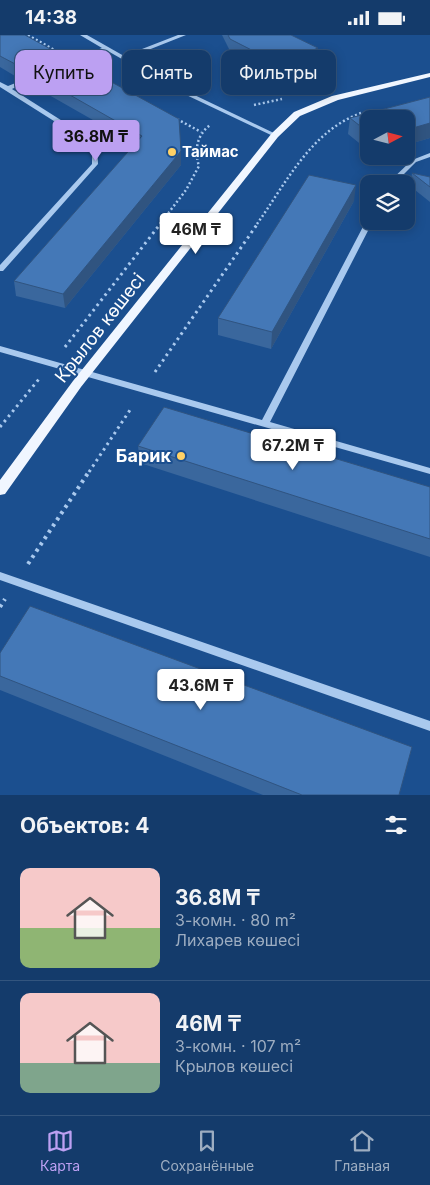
<!DOCTYPE html>
<html lang="ru">
<head>
<meta charset="utf-8">
<style>
  body { margin:0; font-family:Inter,sans-serif; background:#1d4271; color:#f1f3f6; height:100vh; display:flex; flex-direction:column; font-size:19px; white-space:nowrap }
  * { box-sizing:border-box; margin:0 }
  p { font-size:16px; color:#9dadc1 }
  .icon { flex:none; width:28px; height:28px; fill:none; stroke:currentColor; stroke-width:2; stroke-linecap:round; stroke-linejoin:round }
  .map { position:relative; height:760px; overflow:hidden }
  .details { display:flex; flex-direction:column; background:#143b6b; flex:1 }
  .details>* { flex:none }
  .banner { position:absolute; left:15px; top:15px; width:400px; height:45px; display:flex; gap:10px }
  .needle { width:32px; rotate:83deg }
  .buttons { position:absolute; left:360px; top:75px; display:grid; gap:10px }
  .buttons a { display:grid; place-items:center; width:55px; height:55px; border-radius:10px; background:#143b6b; box-shadow:0 2px 12px #0003,0 0 0 1px #33557e; font-size:25px }
  .price { position:absolute; translate:-50% -42px; padding:0 11px; border-radius:5px; background:#fff; color:#222; font-size:16px; line-height:32px; filter:drop-shadow(0 1px 2px #0008) }
  .price::after { content:''; position:absolute; left:50%; top:30px; width:15px; height:11px; margin-left:-8px; background:inherit; clip-path:polygon(0 0,100% 0,50% 100%) }
  .price.active { background:#bca0f2; color:#111 }
  ul { padding:0; list-style:none }
  li { display:flex; align-items:center; gap:15px; height:125px; padding:0 20px }
  li+li { border-top:1px solid #33557e }
  li span { display:grid; place-items:center; flex:none; width:140px; height:100px; border-radius:10px; color:#555 }
  li>.icon { margin-inline-start:auto }
  span .icon { width:60px; height:60px; fill:#fffc; stroke-width:1 }
  li b { font-size:21px }
  h2 { display:flex; justify-content:space-between; align-items:center; height:60px; padding:0 20px; font-size:21px }
  .pill { padding:0 18px; border-radius:10px; background:#143b6b; box-shadow:0 2px 12px #0003,0 0 0 1px #33557e; font-size:18px; line-height:45px }
  .pill.active { background:#bca0f2; color:#111 }
  .status { display:flex; justify-content:space-between; align-items:center; height:35px; padding:0 25px; background:#143b6b; direction:ltr }
  .status svg { height:14px; fill:currentColor }
  .menu { display:flex; justify-content:space-around; align-items:center; height:70px; border-top:1px solid #33557e; background:#143b6b; font-size:14px; color:#9dadc1 }
  .menu a { display:grid; justify-items:center; gap:2px }
  .menu .active { color:#bca0f2 }
  .map>svg:first-child { display:block }
  .lines { fill:none; stroke-linecap:round; stroke-linejoin:round }
  .path-far2 { stroke:#a9c9ee; stroke-width:2.5; stroke-dasharray:2 2.5; stroke-linecap:butt }
  .path-far1 { stroke:#a9c9ee; stroke-width:3; stroke-dasharray:2.5 4; stroke-linecap:butt }
  .path { stroke:#a9c9ee; stroke-width:4; stroke-dasharray:3 4.5; stroke-linecap:butt }
  .minor { fill:#a9c9ee; fill-rule:evenodd }
  .major { fill:#f0f6ff; fill-rule:evenodd }
  .wall { fill:#3a679d }
  .shaded-wall { fill:#305480 }
  .building { fill:#4478b7; stroke:#305480 }
  .poi-dot { fill:#ffd166; stroke:#1b4f8f; stroke-width:2 }
  .labels { text-anchor:middle; stroke-width:4; stroke-linejoin:round; paint-order:stroke }
  .far-poi-label { font-size:15px; font-weight:bold; fill:#fff; stroke:#1b4f8f; text-anchor:start }
  .street-label { font-size:18px; fill:#fff; stroke:#1b4f8f }
  .poi-label { font-size:18px; font-weight:bold; fill:#fff; stroke:#1b4f8f; text-anchor:end }
</style>
</head>
<body>
<div class="status"><b>14:38</b><svg viewBox="0 0 49 12"><path d="M0 12V9h3v3zM5 12V6h3v6zM10 12V3h3v9zM15 12V0h3v12zM26 1h20v11H26zM47 4h2v5h-2z"/></svg></div>
<div class="map">
<svg width="430" height="760" viewBox="0 0 430 760">
  <rect width="100%" height="100%" fill="#1b4f8f"/>
  <g class="lines">
    <path class="path-far2" d="M28,0L56,16
      M183,33L197,41
      M254,70L282,64
      M177,84L201,97
      M160,189L186,155L199,131C194,115 197,100 210,90
      M257,189C286,148 311,96 361,78"/>
    <path class="path-far1" d="M65,312L161,188
      M155,337L258,188
      M0,392L39,344
      M89,437L132,372"/>
    <path class="path" d="M28,529L90,435
      M0,572L5,564"/>
    <path class="minor" d="M80,0H87L124,21L178,0H186L128,23L184,55L278,100L273,101L180,57L106,15L67,31H63V29L102,13Z
      M23,45L28,46L12,54L97,108L98,129L3,236H0V230L92,129V110L0,52V47L8,51Z
      M430,118V122L416,127L394,149H387L412,125Z
      M369,184V186H373L270,387L430,433V439L0,317V311L262,385L366,186Z
      M0,537L430,686V696L0,545Z"/>
    <path class="major" d="M430,38V42L338,65L300,81L278,102L81,352L5,459L0,460V445L73,346L272,98L294,77L332,61Z"/>
  </g>
  <path class="wall" d="M0,0L57,21L181,130L65,273L16,261L14,246L135,109L28,48L27,44H20L0,32Z
    M222,0H291L318,13L317,24L279,40L230,16Z
    M430,62V103L406,110V84H369V116L348,99L350,83Z
    M412,138L430,142V167L410,151Z
    M354,166L271,314L218,300V283Z
    M138,411L430,452V522L140,428Z
    M0,618L399,760H263L0,655Z"/>
  <path class="shaded-wall" d="M318,13L317,24L279,40V29Z
    M430,88V103L406,110V95Z
    M181,116V130L65,273L63,259Z
    M356,150L354,166L271,314L272,297Z"/>
  <path class="building" d="M0,0H25L56,17V21H64L179,84L181,116L63,259L14,246L142,101L26,35L28,34L27,31H19L0,21Z
    M228,0H291L318,13L279,29L230,4Z
    M430,62V88L406,95V84H369V98L350,83Z
    M412,138L430,142V152Z
    M309,140L356,150L272,297L218,283Z
    M164,372L430,452V504L138,411Z
    M30,571L412,712L399,760H302L0,641V618Z"/>
  <g class="poi-dot">
    <circle cx="172" cy="117" r="5"/>
    <circle cx="181" cy="421" r="5"/>
  </g>
  <g class="labels">
    <g class="far-poi-label">
      <text x="182" y="122">Таймас</text>
    </g>
    <g class="street-label">
      <text transform="translate(100 293) rotate(-52)" y="6">Крылов көшесі</text>
    </g>
    <g class="poi-label">
      <text x="171" y="427">Барик</text>
    </g>
  </g>
</svg>
<div class="buttons">
<a><svg class="needle" viewBox="-14 -14 28 28"><path d="M0-13l5 13h-10z" fill="#e53935"/><path d="M0 13l5-13h-10z" fill="#9dadc1"/></svg></a>
<a><svg class="icon" aria-label="layers" viewBox="0 0 24 24"><path d="M12 4l9 5-9 5-9-5zM3 14l9 5 9-5"/></svg></a>
</div>
<b class="price active" style="left:96px;top:127px">36.8M ₸</b>
<b class="price" style="left:196px;top:220px">46M ₸</b>
<b class="price" style="left:293px;top:436px">67.2M ₸</b>
<b class="price" style="left:201px;top:676px">43.6M ₸</b>
<div class="banner">
<a class="pill active">Купить</a>
<a class="pill">Снять</a>
<a class="pill">Фильтры</a>
</div>
</div>
<section class="details">
<h2>Объектов: 4<svg class="icon" aria-label="filters" viewBox="0 0 24 24"><path d="M4 7h16M4 17h16"/><circle cx="9" cy="7" r="2"/><circle cx="15" cy="17" r="2"/></svg></h2>
<ul>
<li><span style="background:linear-gradient(#f6c9c9 60%,#8fb573 0)"><svg class="icon" aria-label="home" viewBox="0 0 24 24"><path d="M3 11l9-7 9 7M6 9v11h12V9"/></svg></span><div><b>36.8M ₸</b><p>3-комн. · 80 m²</p><p>Лихарев көшесі</p></div></li>
<li><span style="background:linear-gradient(#f6c9c9 70%,#7fa58c 0)"><svg class="icon" aria-label="home" viewBox="0 0 24 24"><path d="M3 11l9-7 9 7M6 9v11h12V9"/></svg></span><div><b>46M ₸</b><p>3-комн. · 107 m²</p><p>Крылов көшесі</p></div></li>
</ul>
</section>
<nav class="menu">
<a class="active"><svg class="icon" aria-label="map" viewBox="0 0 24 24"><path d="M3 6l6-2 6 2 6-2v14l-6 2-6-2-6 2zM9 4v14M15 6v14"/></svg>Карта</a>
<a><svg class="icon" aria-label="saved" viewBox="0 0 24 24"><path d="M7 4h10v16l-5-4-5 4z"/></svg>Сохранённые</a>
<a><svg class="icon" aria-label="home" viewBox="0 0 24 24"><path d="M3 11l9-7 9 7M6 9v11h12V9"/></svg>Главная</a>
</nav>
</body>
</html>
